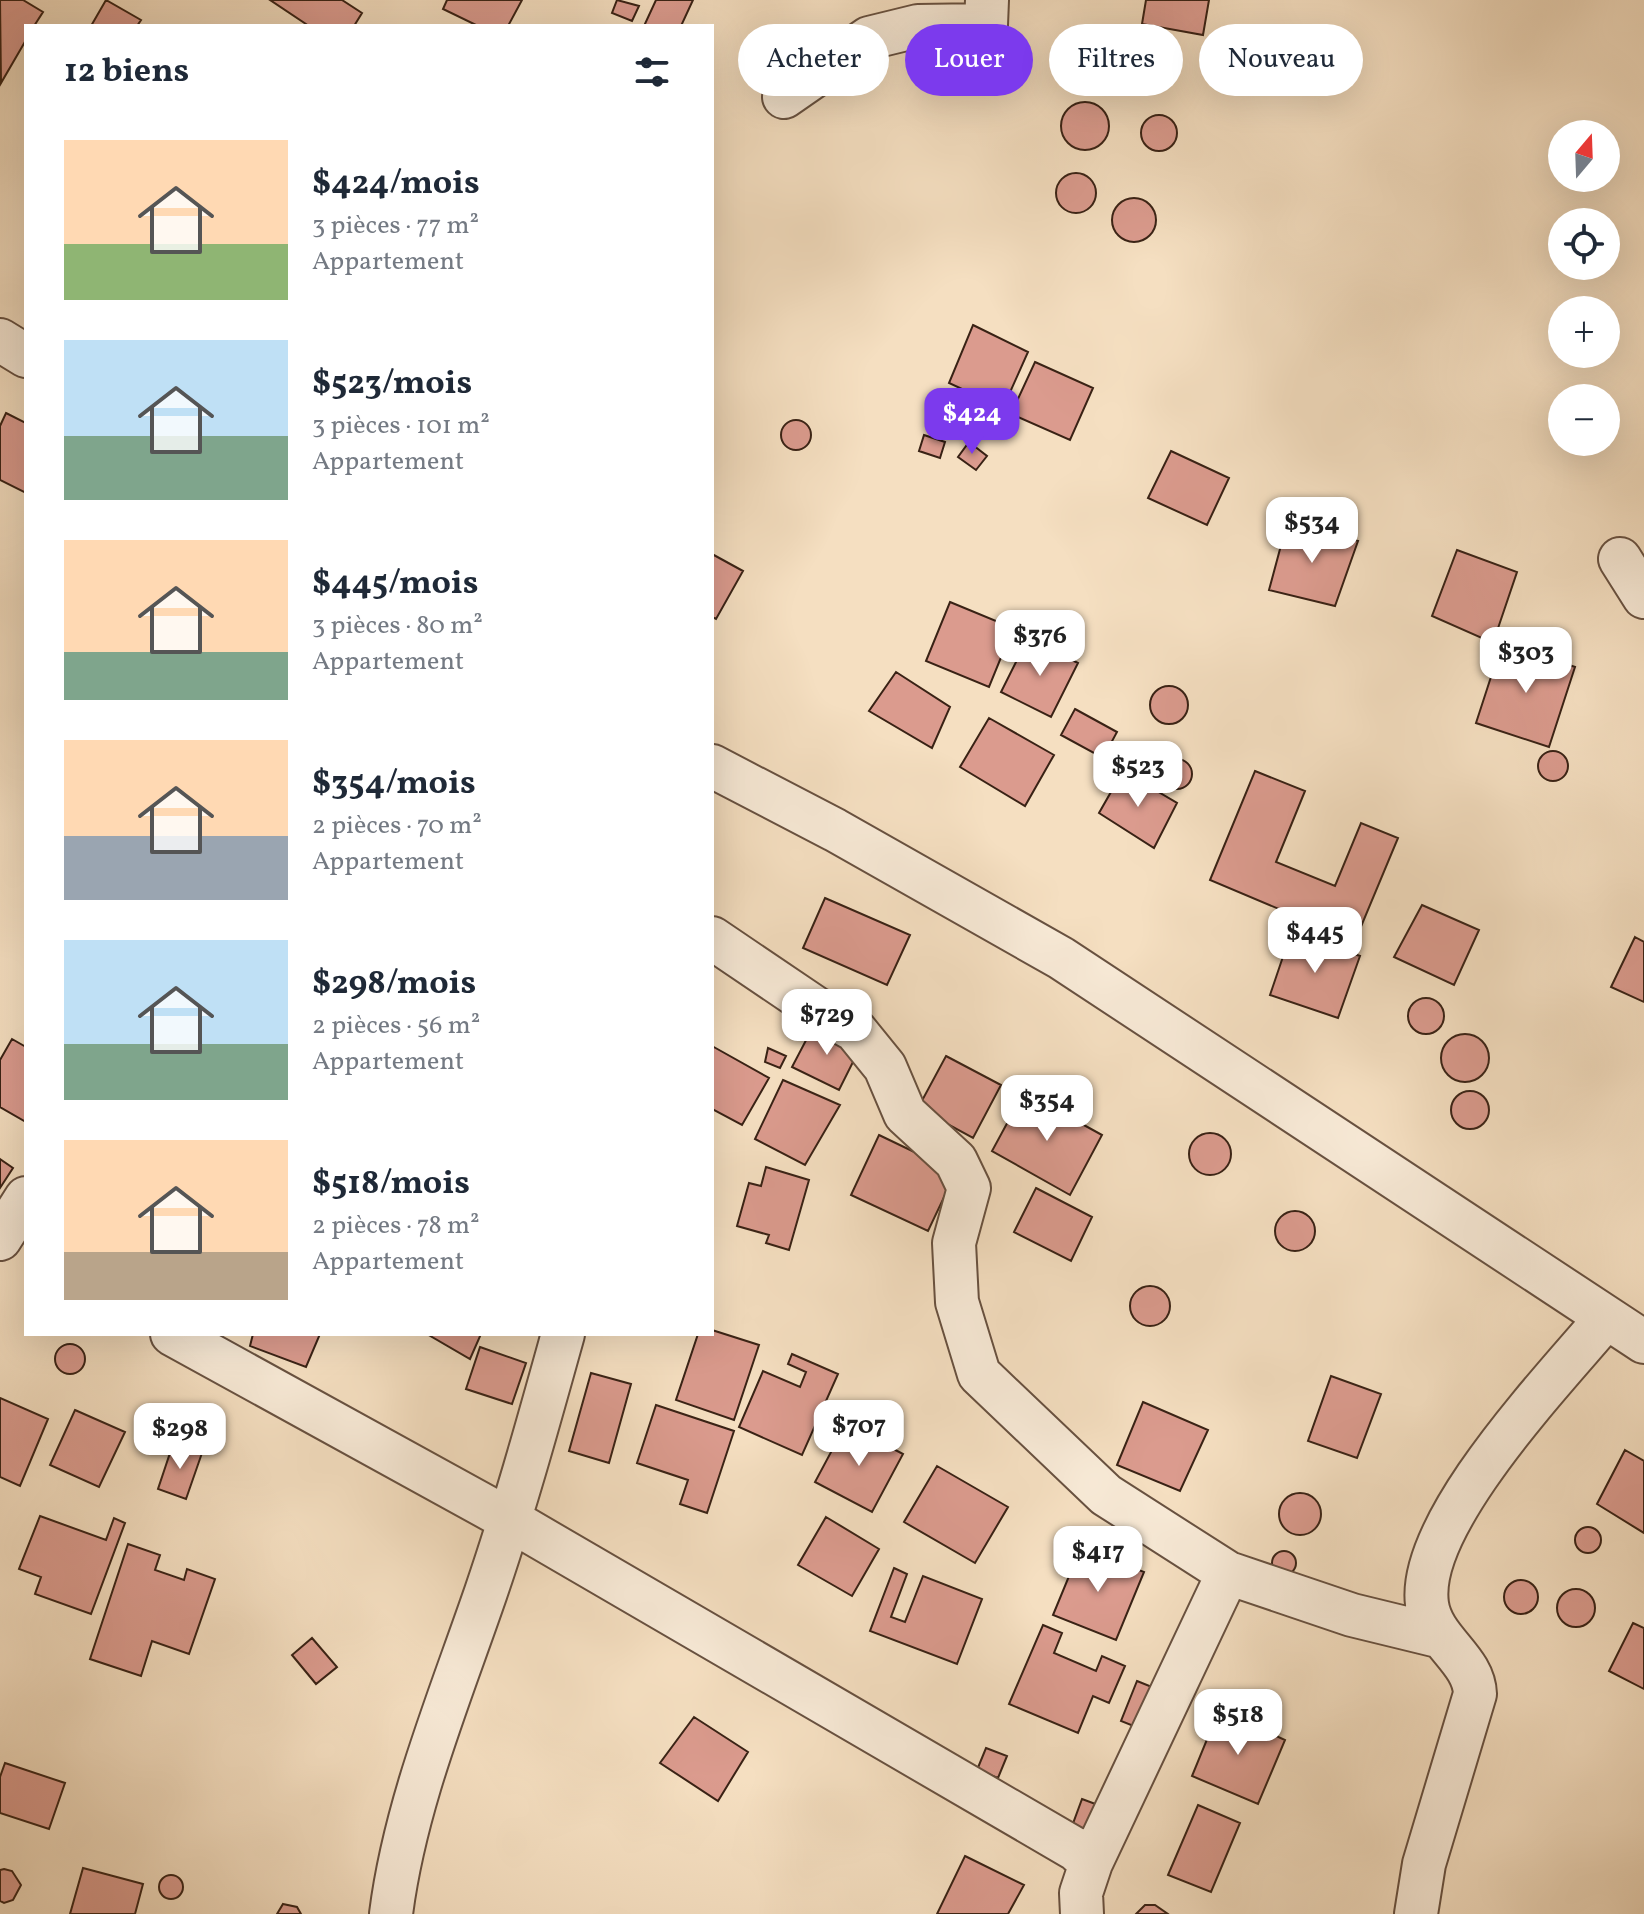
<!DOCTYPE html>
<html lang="fr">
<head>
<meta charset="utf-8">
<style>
  body { margin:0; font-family:Vollkorn,serif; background:#f6f6f7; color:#1f2937; height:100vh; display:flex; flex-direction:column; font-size:30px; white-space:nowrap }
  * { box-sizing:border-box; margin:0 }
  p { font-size:26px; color:#747a83 }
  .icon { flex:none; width:44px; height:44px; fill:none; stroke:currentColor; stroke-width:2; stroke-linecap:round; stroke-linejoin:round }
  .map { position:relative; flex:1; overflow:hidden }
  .sheet { position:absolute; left:24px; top:24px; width:690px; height:1312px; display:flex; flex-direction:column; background:#fff; border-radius:0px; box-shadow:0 8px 32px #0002 }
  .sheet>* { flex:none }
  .top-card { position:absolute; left:738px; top:24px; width:760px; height:72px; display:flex; gap:16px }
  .needle { width:52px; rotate:19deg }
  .tools { position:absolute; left:1548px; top:120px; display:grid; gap:16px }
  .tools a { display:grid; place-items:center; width:72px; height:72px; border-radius:50%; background:#fff; box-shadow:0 8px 32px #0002; font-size:40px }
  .price { position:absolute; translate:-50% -68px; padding:0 18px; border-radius:16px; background:#fff; color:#222; font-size:26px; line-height:52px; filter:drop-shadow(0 2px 4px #0008) }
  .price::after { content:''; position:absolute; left:50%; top:48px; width:24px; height:18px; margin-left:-12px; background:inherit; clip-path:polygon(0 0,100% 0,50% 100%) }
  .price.on { background:#7c3aed; color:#fff }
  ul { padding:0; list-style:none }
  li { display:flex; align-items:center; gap:24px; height:200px; padding:0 40px }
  li span { display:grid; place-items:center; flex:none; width:224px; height:160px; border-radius:0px; color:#555 }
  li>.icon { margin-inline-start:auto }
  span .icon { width:96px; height:96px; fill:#fffc; stroke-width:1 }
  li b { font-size:34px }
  h2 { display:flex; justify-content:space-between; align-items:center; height:96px; padding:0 40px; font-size:34px }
  .chip { padding:0 28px; border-radius:36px; background:#fff; box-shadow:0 8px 32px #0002; font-size:28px; line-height:72px }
  .chip.on { background:#7c3aed; color:#fff }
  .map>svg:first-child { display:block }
  .building { fill:#db9b8e; stroke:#392215; stroke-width:2 }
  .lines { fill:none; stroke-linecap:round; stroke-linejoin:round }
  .street-casing { stroke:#685140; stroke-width:46 }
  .street { stroke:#f8ead7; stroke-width:42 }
</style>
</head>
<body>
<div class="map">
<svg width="1644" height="1914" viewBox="0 0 1644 1914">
  <rect width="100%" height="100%" fill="#f5dfc1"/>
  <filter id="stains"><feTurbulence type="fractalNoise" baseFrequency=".0025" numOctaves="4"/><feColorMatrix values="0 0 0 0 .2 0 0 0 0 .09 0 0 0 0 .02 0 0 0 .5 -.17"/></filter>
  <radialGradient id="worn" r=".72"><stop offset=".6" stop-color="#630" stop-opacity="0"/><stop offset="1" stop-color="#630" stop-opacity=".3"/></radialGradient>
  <path class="building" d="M0,0H23L43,12L34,26H26V40L1,83Z
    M106,0L141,20L137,26H91Z
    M270,0H342L362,13L354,26H309Z
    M447,0H522L508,26H478L443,9Z
    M617,0L639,6L632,21L612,13Z
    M656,0H693L681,26H644Z
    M1146,0H1209L1203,35L1142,24Z
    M1061 126a24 24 0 1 1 48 0a24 24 0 1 1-48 0Z
    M1141 133a18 18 0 1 1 36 0a18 18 0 1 1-36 0Z
    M1056 193a20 20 0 1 1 40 0a20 20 0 1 1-40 0Z
    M1112 220a22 22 0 1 1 44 0a22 22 0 1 1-44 0Z
    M973,325L1028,352L1003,408L949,383Z
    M1035,362L1093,388L1070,440L1011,414Z
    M6,413L26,423V493L0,480V426Z
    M781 435a15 15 0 1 1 30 0a15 15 0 1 1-30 0Z
    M924,435L945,442L940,458L919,451Z
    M969,442L987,456L976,470L958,457Z
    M1171,451L1229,478L1207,525L1148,498Z
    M1287,523L1358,541L1335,606L1269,590Z
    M1457,550L1517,572L1493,643L1432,616Z
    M712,554L743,571L716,619L712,617Z
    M950,602L1013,628L989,687L926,661Z
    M1028,638L1078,663L1051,717L1001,692Z
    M1502,643L1575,667L1549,747L1476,723Z
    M896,672L950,707L932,748L869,711Z
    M1150 705a19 19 0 1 1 38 0a19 19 0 1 1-38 0Z
    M1075,709L1117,732L1103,758L1061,735Z
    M989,718L1054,755L1025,806L960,767Z
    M1538 766a15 15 0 1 1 30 0a15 15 0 1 1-30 0Z
    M1162 774a15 15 0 1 1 30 0a15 15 0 1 1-30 0Z
    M1123,771L1177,803L1154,848L1099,813Z
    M1255,771L1305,791L1276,862L1335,886L1361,823L1398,838L1355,941L1210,880Z
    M825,898L910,935L887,985L803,948Z
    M1422,905L1479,930L1454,985L1394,957Z
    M1291,933L1360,956L1338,1018L1270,995Z
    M1635,937L1644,942V1002L1611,987Z
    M1408 1016a18 18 0 1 1 36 0a18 18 0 1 1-36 0Z
    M815,1023L861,1046L839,1090L792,1067Z
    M1441 1058a24 24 0 1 1 48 0a24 24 0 1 1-48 0Z
    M12,1039L26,1047V1122L0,1107V1060Z
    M712,1046L769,1078L742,1125L712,1109Z
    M768,1048L786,1056L780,1068L765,1062Z
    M946,1056L1001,1085L973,1138L918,1108Z
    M783,1080L840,1105L805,1165L755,1139Z
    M1451 1110a19 19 0 1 1 38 0a19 19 0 1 1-38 0Z
    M1024,1092L1102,1135L1070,1195L992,1151Z
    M1189 1154a21 21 0 1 1 42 0a21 21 0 1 1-42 0Z
    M879,1135L956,1172L928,1231L851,1195Z
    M0,1159L13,1168L0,1188Z
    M766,1167L809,1180L789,1250L766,1243L769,1235L737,1226L749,1183L761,1186Z
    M1036,1188L1092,1217L1071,1261L1014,1232Z
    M1275 1231a20 20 0 1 1 40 0a20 20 0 1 1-40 0Z
    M1130 1306a20 20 0 1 1 40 0a20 20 0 1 1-40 0Z
    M712,1330L759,1345L734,1420L676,1400L698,1334H712Z
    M253,1334H320L306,1367L250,1346Z
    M427,1334H481L470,1359Z
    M55 1359a15 15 0 1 1 30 0a15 15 0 1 1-30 0Z
    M480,1347L526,1363L512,1404L466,1389Z
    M792,1354L838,1374L802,1455L739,1427L763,1371L800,1387L806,1372L788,1364Z
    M591,1373L631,1384L609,1463L569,1451Z
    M1331,1376L1381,1394L1357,1458L1308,1441Z
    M0,1398L48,1419L20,1486L0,1477Z
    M1143,1402L1208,1430L1180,1491L1117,1465Z
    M656,1405L734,1431L707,1513L680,1504L688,1480L637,1463Z
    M75,1410L125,1432L99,1487L50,1465Z
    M846,1424L903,1454L872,1512L815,1482Z
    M173,1444L202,1453L186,1499L158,1489Z
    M1625,1450L1644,1461V1533L1597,1504Z
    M937,1466L1008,1507L975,1563L904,1522Z
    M1279 1514a21 21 0 1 1 42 0a21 21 0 1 1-42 0Z
    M40,1516L106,1540L114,1518L125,1523L91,1614L35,1594L41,1577L19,1569Z
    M826,1517L879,1549L852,1596L798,1565Z
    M1575 1540a13 13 0 1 1 26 0a13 13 0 1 1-26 0Z
    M128,1544L160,1555L155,1570L184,1580L187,1569L215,1579L189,1654L152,1641L141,1676L90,1659Z
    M1081,1547L1144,1572L1116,1640L1053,1615Z
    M1272 1563a12 12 0 1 1 24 0a12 12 0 1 1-24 0Z
    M894,1568L907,1574L891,1617L905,1622L923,1576L982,1599L957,1664L870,1631Z
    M1504 1597a17 17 0 1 1 34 0a17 17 0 1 1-34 0Z
    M1557 1608a19 19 0 1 1 38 0a19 19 0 1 1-38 0Z
    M1633,1623L1644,1628V1689L1609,1671Z
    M1043,1625L1062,1633L1054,1653L1096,1671L1102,1656L1125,1666L1109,1703L1093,1696L1078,1733L1009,1704Z
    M312,1638L337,1667L316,1684L292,1655Z
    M1137,1681L1162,1691L1146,1731L1121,1721Z
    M1219,1710L1285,1740L1258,1804L1192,1776Z
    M694,1717L748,1752L718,1801L660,1763Z
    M986,1748L1007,1756L998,1778L977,1770Z
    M5,1763L65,1783L49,1829L0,1813V1777Z
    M1082,1799L1109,1809L1098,1839L1071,1829Z
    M1198,1805L1240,1823L1211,1892L1168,1875Z
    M965,1856L1024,1885L1008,1914H937Z
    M83,1868L143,1884L135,1914H70Z
    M4,1869L12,1871L21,1885L13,1900L4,1903L0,1901V1870Z
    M159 1887a12 12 0 1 1 24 0a12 12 0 1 1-24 0Z
    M283,1904L297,1907L301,1914H277Z
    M1145,1905H1155L1168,1914H1136Z"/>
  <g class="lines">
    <defs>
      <path id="street" d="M784,97L869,38L918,26L986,25L987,0
        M0,340L26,356
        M1620,559L1644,597
        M712,766L835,830L1061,958L1644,1342
        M712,938L817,1009L855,1030L885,1067L905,1114L956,1161L969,1188L954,1243L957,1302L979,1374L1106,1495L1228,1573L1352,1615L1438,1636
        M0,1239L26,1198
        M172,1334L510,1520L1075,1849L1091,1863L1081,1893L1082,1914
        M1091,1863L1228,1573
        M391,1914C405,1804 450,1697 486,1592C515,1507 539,1420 563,1334
        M1416,1914L1424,1864L1475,1694C1474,1659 1432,1641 1427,1604C1416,1523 1555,1379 1606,1318"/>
    </defs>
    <use href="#street" class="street-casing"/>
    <use href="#street" class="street"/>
  </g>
  <rect width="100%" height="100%" filter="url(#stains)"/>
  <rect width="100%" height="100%" fill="url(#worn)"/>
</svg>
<div class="tools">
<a><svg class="needle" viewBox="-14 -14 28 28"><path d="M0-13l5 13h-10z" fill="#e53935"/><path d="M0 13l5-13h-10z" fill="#747a83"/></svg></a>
<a><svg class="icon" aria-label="locate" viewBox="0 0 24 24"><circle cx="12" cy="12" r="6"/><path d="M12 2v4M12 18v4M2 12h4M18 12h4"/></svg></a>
<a>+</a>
<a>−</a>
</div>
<b class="price on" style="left:972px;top:456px">$424</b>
<b class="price" style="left:1312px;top:565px">$534</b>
<b class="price" style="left:1040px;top:678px">$376</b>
<b class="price" style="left:1526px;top:695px">$303</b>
<b class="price" style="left:1138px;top:809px">$523</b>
<b class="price" style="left:1315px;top:975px">$445</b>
<b class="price" style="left:827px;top:1057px">$729</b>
<b class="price" style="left:1047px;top:1143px">$354</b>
<b class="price" style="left:859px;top:1468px">$707</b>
<b class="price" style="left:180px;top:1471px">$298</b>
<b class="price" style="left:1098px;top:1594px">$417</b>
<b class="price" style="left:1238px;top:1757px">$518</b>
<div class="top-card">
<a class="chip">Acheter</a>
<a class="chip on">Louer</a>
<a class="chip">Filtres</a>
<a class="chip">Nouveau</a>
</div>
<section class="sheet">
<h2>12 biens<svg class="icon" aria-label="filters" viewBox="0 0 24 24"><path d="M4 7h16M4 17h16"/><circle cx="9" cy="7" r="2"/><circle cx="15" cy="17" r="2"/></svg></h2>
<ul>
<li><span style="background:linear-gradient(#ffd9b3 65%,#8fb573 0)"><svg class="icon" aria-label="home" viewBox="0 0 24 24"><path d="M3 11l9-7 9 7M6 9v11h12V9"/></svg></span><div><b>$424/mois</b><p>3 pièces · 77 m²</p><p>Appartement</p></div></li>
<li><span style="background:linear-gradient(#bfe0f5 60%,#7fa58c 0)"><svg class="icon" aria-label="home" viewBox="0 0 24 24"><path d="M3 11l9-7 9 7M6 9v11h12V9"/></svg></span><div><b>$523/mois</b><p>3 pièces · 101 m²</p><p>Appartement</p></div></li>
<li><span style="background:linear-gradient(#ffd9b3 70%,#7fa58c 0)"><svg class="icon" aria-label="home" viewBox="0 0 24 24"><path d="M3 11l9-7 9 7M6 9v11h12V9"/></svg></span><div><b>$445/mois</b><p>3 pièces · 80 m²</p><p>Appartement</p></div></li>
<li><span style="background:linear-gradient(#ffd9b3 60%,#9aa5b1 0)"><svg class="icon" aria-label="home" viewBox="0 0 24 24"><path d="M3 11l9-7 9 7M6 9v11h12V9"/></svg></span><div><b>$354/mois</b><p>2 pièces · 70 m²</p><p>Appartement</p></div></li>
<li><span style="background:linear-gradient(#bfe0f5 65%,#7fa58c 0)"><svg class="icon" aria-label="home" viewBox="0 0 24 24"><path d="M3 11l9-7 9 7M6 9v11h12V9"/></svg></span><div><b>$298/mois</b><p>2 pièces · 56 m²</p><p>Appartement</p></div></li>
<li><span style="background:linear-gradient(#ffd9b3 70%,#b9a48a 0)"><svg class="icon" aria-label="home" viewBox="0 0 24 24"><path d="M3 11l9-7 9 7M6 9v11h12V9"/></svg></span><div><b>$518/mois</b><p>2 pièces · 78 m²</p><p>Appartement</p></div></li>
</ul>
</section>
</div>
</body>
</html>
